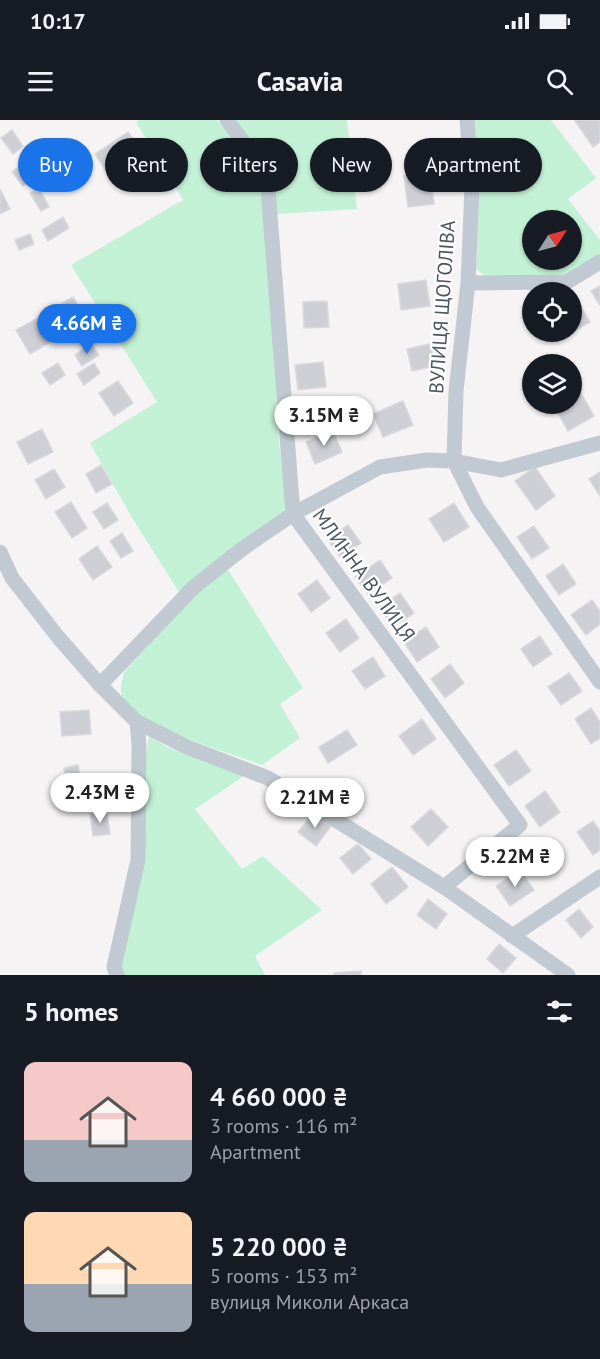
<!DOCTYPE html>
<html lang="en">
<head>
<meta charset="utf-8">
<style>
  body { margin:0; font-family:"PT Sans",sans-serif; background:#20242c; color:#f1f3f6; height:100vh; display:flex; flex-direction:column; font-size:22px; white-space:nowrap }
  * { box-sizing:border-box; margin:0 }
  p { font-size:20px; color:#9ea1a6 }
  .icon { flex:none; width:33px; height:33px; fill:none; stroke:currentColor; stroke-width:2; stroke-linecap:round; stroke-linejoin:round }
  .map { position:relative; height:855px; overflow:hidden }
  .details { display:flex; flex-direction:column; background:#171b24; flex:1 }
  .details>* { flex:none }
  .top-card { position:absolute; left:18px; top:18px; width:564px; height:54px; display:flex; gap:12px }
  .needle { width:39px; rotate:54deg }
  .controls { position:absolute; left:522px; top:90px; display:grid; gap:12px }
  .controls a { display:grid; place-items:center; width:60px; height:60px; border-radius:50%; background:#171b24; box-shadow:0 2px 4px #0004; font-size:30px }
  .price { position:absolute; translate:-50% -51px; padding:0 14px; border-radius:21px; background:#fff; color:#222; font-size:20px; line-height:39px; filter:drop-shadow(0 2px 3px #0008) }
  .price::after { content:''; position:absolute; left:50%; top:36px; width:18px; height:14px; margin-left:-9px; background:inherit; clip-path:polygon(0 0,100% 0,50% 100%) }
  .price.selected { background:#1a73e8; color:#fff }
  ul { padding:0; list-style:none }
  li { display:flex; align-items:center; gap:18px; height:150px; padding:0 24px }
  li span { display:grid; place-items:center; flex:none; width:168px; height:120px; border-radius:12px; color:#555 }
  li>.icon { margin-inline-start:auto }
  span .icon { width:72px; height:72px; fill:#fffc; stroke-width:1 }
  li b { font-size:26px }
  h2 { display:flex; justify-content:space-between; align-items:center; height:72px; padding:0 24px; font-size:26px }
  .tag { padding:0 21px; border-radius:27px; background:#171b24; box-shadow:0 2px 4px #0004; font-size:21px; line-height:54px }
  .tag.selected { background:#1a73e8; color:#fff }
  .status { display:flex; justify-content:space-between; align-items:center; height:42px; padding:0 30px; background:#171b24; direction:ltr }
  .status svg { height:16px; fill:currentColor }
  header { display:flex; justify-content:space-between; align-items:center; height:78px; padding:0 24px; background:#171b24; font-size:27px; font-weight:700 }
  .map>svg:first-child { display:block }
  .green { fill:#c3f1d5; fill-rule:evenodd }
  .building { fill:#cdcfd5; stroke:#d7d9de; stroke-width:1.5 }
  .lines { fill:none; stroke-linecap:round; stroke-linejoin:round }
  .minor { stroke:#c1cad2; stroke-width:15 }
  .labels { text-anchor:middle; stroke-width:4.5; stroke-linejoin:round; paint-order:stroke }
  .street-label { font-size:20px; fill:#4a5661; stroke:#fff }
</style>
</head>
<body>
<div class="status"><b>10:17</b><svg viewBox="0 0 49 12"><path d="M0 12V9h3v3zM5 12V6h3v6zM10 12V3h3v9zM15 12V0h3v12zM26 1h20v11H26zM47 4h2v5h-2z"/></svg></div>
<header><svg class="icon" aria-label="menu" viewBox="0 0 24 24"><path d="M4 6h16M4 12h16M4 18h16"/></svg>Casavia<svg class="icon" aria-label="search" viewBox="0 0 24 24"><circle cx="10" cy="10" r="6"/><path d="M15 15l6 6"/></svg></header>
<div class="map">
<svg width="600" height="855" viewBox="0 0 600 855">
  <rect width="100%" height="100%" fill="#f5f3f3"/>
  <path class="green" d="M139,0H217L261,58L265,91L279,324L289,390L179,472L131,396L90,323L157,282L71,145L183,80L136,2Z
    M234,0H347L357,89L275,94L272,53Z
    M472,0H551L596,58L568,79L600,120V135L572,153L559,158L484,155L476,149L478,92ZM532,100H572V140H532Z
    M227,448L303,568L280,584L300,618L262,645C234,634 135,606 123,579C119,570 122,561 124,552L198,471Z
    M149,616L167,627L244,656L195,689L242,749L263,736L322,790L255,836L265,855H120L117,846Z"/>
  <path class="building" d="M577,0H600V22L593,27L575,1Z
    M12,10L23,26L13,34L1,18Z
    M128,12L144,34L110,57L95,34Z
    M20,46L31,60L23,66L12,52Z
    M430,53L434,84L408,87L404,56Z
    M39,68L49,87L41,91L30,73Z
    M0,69L10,89L0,94Z
    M63,97L69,108L48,121L42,110Z
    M30,114L34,124L19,130L15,120Z
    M426,160L430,186L401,190L398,164Z
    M600,166V185L591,171Z
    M73,177L85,197L65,208L54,188Z
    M576,178L590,202L565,217L562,212H572V180Z
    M327,181L329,207L304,208L303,182Z
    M38,198L52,221L30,234L16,210Z
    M91,224L99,235L82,246L75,235Z
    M430,224L435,246L412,251L407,229Z
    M323,242L326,267L298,270L295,245Z
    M58,243L65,255L50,265L42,253Z
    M94,243L100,253L84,265L77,254Z
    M118,261L133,283L114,296L99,273Z
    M581,273L594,296L568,311L555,287L562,284H572V278Z
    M403,281L413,305L383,317L373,294Z
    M42,309L53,332L28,344L17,322Z
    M333,311L342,332L315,344L306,322Z
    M101,345L112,364L96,373L86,354Z
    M535,347L555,376L536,390L515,361Z
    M54,349L65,367L46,379L35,360Z
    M600,352V376L589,359Z
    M71,382L87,408L72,418L55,392Z
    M107,383L118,400L104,409L93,392Z
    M454,383L469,407L444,422L429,399Z
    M348,405L361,423L340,437L327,419Z
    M534,406L549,428L532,439L517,417Z
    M122,413L133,431L121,438L110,421Z
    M97,426L112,447L93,460L79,439Z
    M380,440L392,458L368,474L355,457Z
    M563,444L576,464L559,475L546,456Z
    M317,460L330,478L311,492L298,474Z
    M400,473L414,493L393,507L379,487Z
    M592,480L600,491V504L586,515L571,495Z
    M346,499L359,518L340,532L326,513Z
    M426,507L439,527L417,542L404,522Z
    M540,516L552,534L533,547L521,529Z
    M373,537L385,556L365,569L352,551Z
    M450,544L464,563L445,578L431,559Z
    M569,553L582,571L561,585L548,567Z
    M591,588L600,602V618L591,624L575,599Z
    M89,590L91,614L62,616L60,592Z
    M422,599L436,619L413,635L399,616Z
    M347,610L357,625L328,643L319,627Z
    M516,630L531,651L509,666L494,645Z
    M78,645L83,674L69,677L64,648Z
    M545,671L560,692L540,707L525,686Z
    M431,689L448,707L428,726L411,707Z
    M107,692L110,714L93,716L90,694Z
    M314,692L331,706L316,726L298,712Z
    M593,701L600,711V730L593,735L577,712Z
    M358,724L371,739L353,754L340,738Z
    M392,747L408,767L386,784L371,764Z
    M520,750L534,770L510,786L496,766Z
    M428,779L447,794L436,809L417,795Z
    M579,789L593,807L581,818L566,800Z
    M499,824L516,838L503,853L487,839Z
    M361,851V855H334V853Z"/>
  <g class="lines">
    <path class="minor" d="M227,0L267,55L293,394L520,705L444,767
      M467,0L472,66L468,163L456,271L454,341L477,387L600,562
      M468,163L567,162L600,142
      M0,432L12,458L58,517L100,565L137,602L187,627L268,658L444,767L568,855
      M100,565L194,467L242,429L293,394L380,347L427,340L454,341L501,350L600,323
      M512,816L600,757
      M117,855L114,847L138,740L139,626L137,602"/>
  </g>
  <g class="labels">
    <g class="street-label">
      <text transform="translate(442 187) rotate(-86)" y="7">ВУЛИЦЯ ЩОГОЛІВА</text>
      <text transform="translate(364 455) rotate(54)" y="7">МЛИННА ВУЛИЦЯ</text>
    </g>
  </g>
</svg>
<div class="controls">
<a><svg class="needle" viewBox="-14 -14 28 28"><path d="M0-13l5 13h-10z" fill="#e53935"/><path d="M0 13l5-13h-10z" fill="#9ea1a6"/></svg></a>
<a><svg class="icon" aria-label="locate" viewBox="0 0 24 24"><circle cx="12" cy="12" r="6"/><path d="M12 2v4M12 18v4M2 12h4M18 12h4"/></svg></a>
<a><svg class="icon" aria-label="layers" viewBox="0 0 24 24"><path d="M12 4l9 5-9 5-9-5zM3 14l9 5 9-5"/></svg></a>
</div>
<b class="price selected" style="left:87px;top:235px">4.66M ₴</b>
<b class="price" style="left:324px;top:327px">3.15M ₴</b>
<b class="price" style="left:100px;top:704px">2.43M ₴</b>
<b class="price" style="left:315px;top:709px">2.21M ₴</b>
<b class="price" style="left:515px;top:768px">5.22M ₴</b>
<div class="top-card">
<a class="tag selected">Buy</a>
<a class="tag">Rent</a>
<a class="tag">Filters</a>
<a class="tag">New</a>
<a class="tag">Apartment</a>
</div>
</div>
<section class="details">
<h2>5 homes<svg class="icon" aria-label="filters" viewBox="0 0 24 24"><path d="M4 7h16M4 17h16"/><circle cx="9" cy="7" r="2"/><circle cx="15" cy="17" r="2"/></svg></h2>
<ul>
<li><span style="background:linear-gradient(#f6c9c9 65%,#9aa5b1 0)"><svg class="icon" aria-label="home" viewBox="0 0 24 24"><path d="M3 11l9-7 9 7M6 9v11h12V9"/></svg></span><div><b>4 660 000 ₴</b><p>3 rooms · 116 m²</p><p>Apartment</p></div></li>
<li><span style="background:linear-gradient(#ffd9b3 60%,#9aa5b1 0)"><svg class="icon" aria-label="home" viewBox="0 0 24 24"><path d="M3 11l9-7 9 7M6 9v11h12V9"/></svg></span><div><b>5 220 000 ₴</b><p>5 rooms · 153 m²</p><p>вулиця Миколи Аркаса</p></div></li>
</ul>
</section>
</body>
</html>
